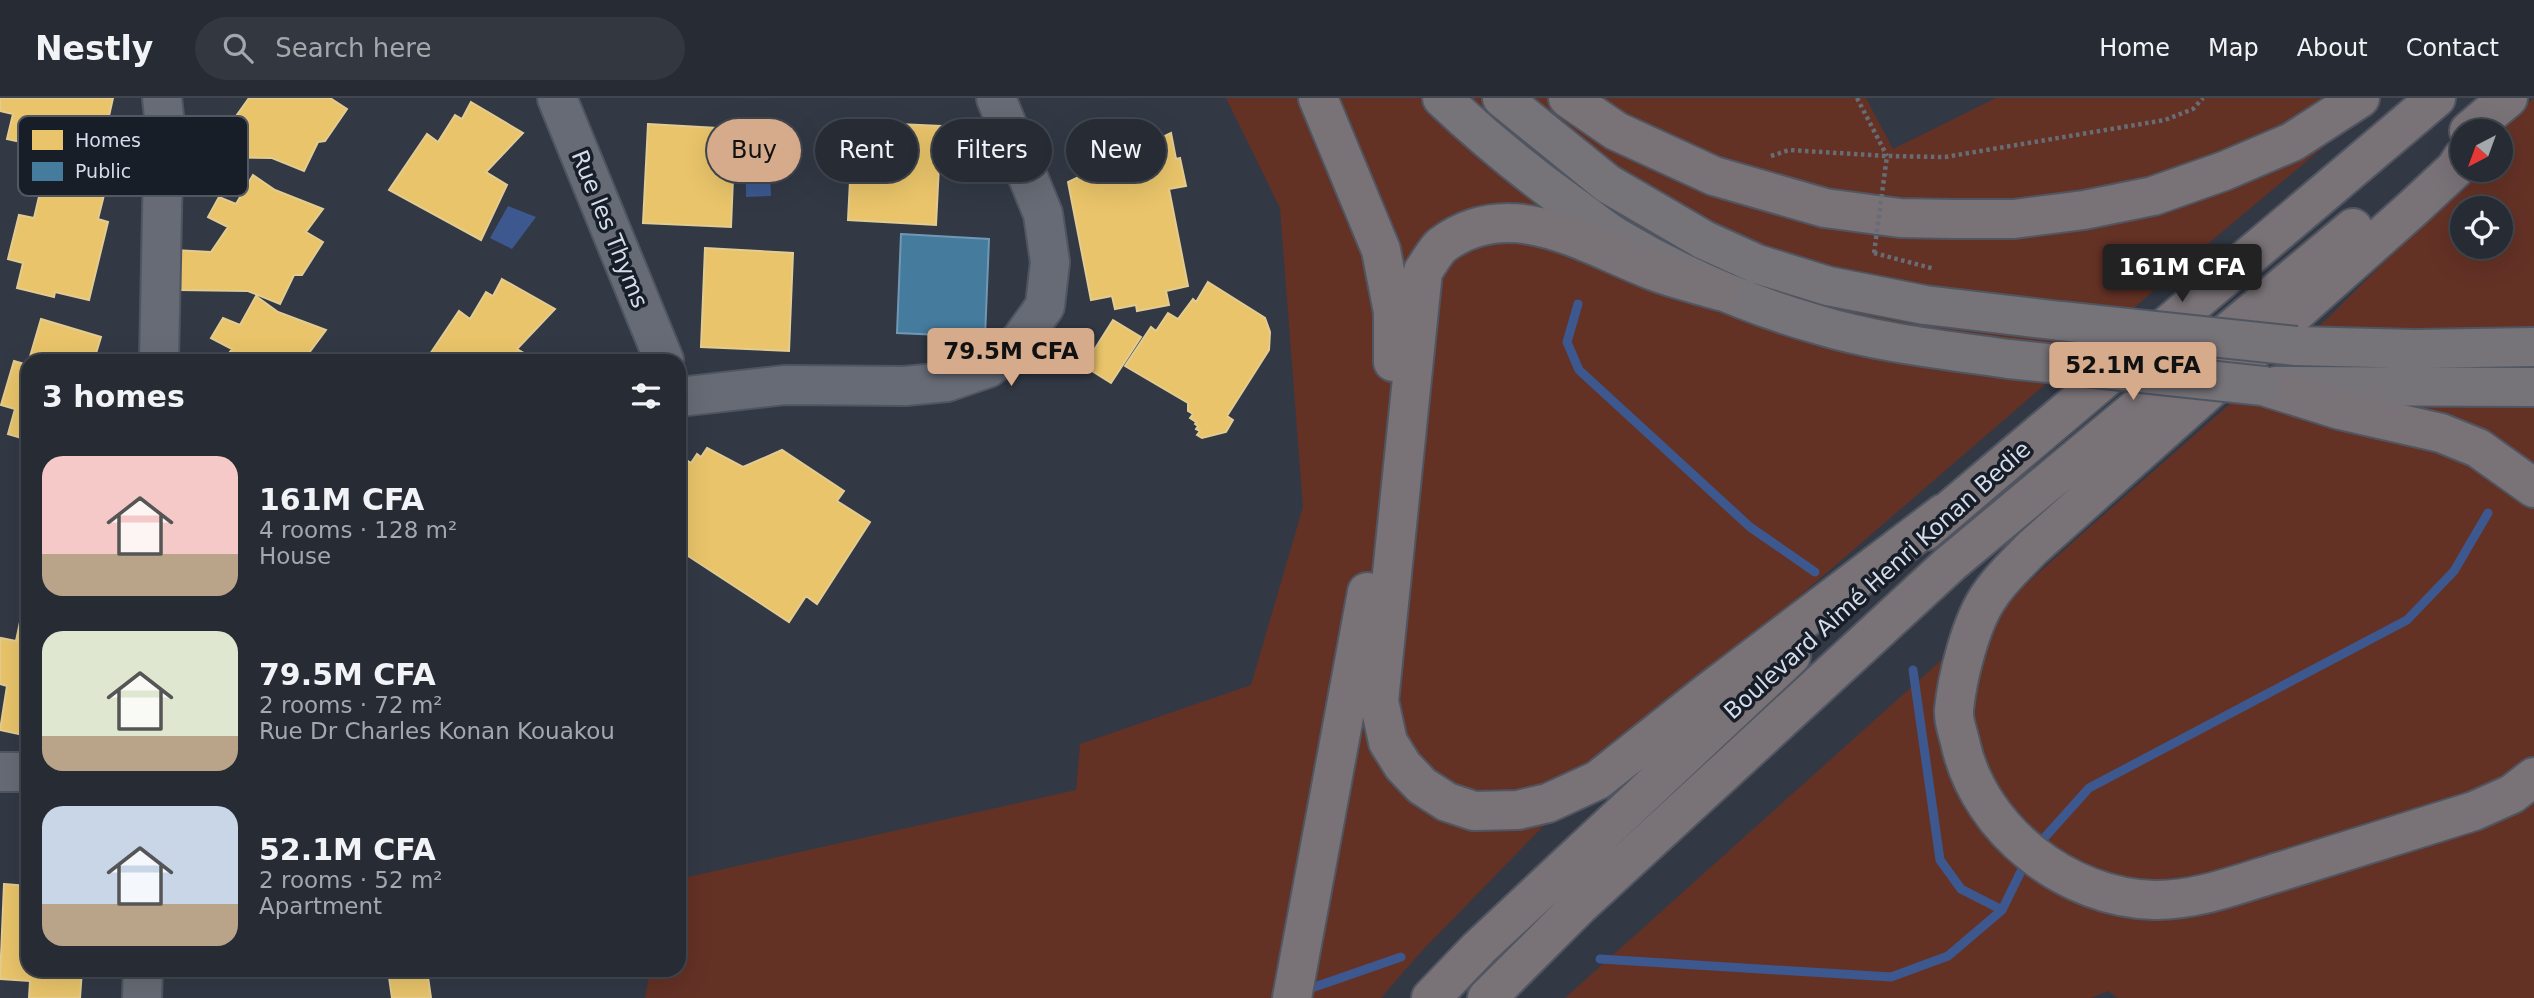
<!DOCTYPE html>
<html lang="en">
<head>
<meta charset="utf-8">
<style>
  body { margin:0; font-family:"DejaVu Sans",sans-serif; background:#323740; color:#f1f3f6; height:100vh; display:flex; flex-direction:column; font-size:26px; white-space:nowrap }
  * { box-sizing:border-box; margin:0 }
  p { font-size:23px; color:#a4a7ac }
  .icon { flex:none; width:38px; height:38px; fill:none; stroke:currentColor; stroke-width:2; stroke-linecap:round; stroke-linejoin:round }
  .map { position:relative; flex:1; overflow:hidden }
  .details { position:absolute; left:21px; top:256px; width:665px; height:623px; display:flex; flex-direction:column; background:#262b34; border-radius:21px; box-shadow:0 7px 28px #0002,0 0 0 2px #42474f }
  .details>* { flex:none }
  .banner { position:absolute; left:707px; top:21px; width:665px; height:63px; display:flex; gap:14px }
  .needle { width:46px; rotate:221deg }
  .fabs { position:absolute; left:2450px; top:21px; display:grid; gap:14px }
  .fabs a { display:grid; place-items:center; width:63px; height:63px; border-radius:50%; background:#262b34; box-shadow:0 7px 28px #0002,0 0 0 2px #42474f; font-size:35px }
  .price { position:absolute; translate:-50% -60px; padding:0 16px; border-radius:7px; background:#d6ab8b; color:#111; font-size:23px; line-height:46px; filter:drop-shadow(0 2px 4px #0008) }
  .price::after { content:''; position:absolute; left:50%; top:42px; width:21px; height:16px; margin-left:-10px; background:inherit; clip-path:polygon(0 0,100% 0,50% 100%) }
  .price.active { background:#222; color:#fff }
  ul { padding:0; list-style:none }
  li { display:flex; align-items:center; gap:21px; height:175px; padding:0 21px }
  li span { display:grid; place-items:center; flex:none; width:196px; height:140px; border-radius:21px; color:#555 }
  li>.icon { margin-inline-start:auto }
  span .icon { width:84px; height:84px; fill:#fffc; stroke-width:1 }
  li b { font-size:30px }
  h2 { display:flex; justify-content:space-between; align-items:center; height:84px; padding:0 21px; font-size:30px }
  .chip { padding:0 24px; border-radius:32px; background:#262b34; box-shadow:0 7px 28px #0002,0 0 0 2px #42474f; font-size:24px; line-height:63px }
  .chip.active { background:#d6ab8b; color:#111 }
  header { display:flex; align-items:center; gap:42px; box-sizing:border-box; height:98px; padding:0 35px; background:#262b34; border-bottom:2px solid #42474f }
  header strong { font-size:33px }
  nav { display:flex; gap:38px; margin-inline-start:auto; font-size:24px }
  .search { width:490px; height:63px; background:#323740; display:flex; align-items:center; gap:18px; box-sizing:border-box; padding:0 24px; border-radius:38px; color:#a4a7ac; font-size:26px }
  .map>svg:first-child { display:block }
  .green { fill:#643125; fill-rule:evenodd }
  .water { fill:#3c588f }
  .homes { fill:#e9c46a; stroke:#e3cc91; stroke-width:2 }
  .public { fill:#457b9d; stroke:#7098b5; stroke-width:2 }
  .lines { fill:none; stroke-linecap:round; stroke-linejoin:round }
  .stream { stroke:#3c588f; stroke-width:9 }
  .minor-casing { stroke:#505661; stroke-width:42 }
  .major-casing { stroke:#505661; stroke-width:42 }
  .highway-casing { stroke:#505661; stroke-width:42 }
  .path { stroke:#686d75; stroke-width:4.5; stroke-dasharray:3.5 3.5; stroke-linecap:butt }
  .minor { stroke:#666b75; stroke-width:38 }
  .major { stroke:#767379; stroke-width:38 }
  .highway { stroke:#797277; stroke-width:38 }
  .major-bridge-casing { stroke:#505661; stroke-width:42; stroke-linecap:butt }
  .path-bridge { stroke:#686d75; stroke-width:4.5; stroke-dasharray:3.5 3.5; stroke-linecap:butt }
  .major-bridge { stroke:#767379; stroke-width:38 }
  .labels { text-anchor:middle; stroke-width:7; stroke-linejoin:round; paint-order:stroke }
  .street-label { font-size:23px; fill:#d5ddec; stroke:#181e28 }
  .key { fill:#181e28; stroke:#515763; stroke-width:2 }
  .key-label { font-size:19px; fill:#d5ddec }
</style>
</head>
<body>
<header>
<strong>Nestly</strong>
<div class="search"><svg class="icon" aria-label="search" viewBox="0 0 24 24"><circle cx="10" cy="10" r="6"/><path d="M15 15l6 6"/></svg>Search here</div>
<nav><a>Home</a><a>Map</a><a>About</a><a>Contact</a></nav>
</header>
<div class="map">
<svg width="2534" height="900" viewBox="0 0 2534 900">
  <rect width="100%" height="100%" fill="#323945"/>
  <path class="green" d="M1226,0H1866L1893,51L1996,0H2382L2216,139L1597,673L1419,856L1381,900H645L650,872H679V781L1076,692L1080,646L1251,587L1303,409L1280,110Z
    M2534,0V900H2118L2108,893L2091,900H1565L2083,435L2328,220L2476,72H2501V33H2495ZM2462,110H2501V149H2462Z"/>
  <path class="water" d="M769,46L771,98L746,99L745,48Z
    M508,108L536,119L512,151L490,140Z"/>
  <path class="homes" d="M0,0H113L107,27L86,22L79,52L45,44L44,49L7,41L13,16L0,13Z
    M249,0H330L347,11L325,43L318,44L304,73L272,60L203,59L199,19L234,21Z
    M471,4L523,35L486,74L507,87L481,142L389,92L427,36L438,44L455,17L462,21Z
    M853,24L941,28L936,127L848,122Z
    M648,26L735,31L731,129L643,125Z
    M1171,35L1176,61L1180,60L1186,88L1169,91L1188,188L1166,193L1169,207L1137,213L1136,207L1115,211L1112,198L1091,202L1068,84Z
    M45,73L106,89L98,121L108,124L89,202L55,194L54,199L17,190L23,165L8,161L19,117L34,120Z
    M253,77L275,92L323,111L306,134L323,144L302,177H294L280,206L248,193L179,192L175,152L211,154L228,129L208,119L219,99L236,106Z
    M705,150L793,155L789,253L701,249Z
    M502,181L555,211L517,251L536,262H426L459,213L470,221L486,194L493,198Z
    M1208,184L1265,220L1270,234L1269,252L1227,318L1233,322L1226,334L1202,340L1197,337L1200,333L1196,331L1198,328L1195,326L1196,324L1190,320L1193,316L1188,313V305L1125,268L1151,229L1156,233L1168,215L1178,221L1193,201L1196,204Z
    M256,198L278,214L326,232L309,255L322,262H224L232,251L211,240L223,220L240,227Z
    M41,221L101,239L94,262H29Z
    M1113,222L1141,239L1111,285L1084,268Z
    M14,263L28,267V342L8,336L15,311L1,307Z
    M707,350L743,369L782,352L844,393L837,403L870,424L817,506L806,498L789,524L679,452V357L691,365L697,356L701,359Z
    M27,491L28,492V638L0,632L7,588L0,586V546L1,540L16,543Z
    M4,786L28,788V872H82L80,900H29L30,883L0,881Z
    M388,872H427L431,900H392Z"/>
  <path class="public" d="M901,136L989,141L985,239L897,235Z"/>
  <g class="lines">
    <path class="stream" d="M1578,206L1567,244L1579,272L1750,429L1815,474
      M1913,572L1940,762L1961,791L2002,812
      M2045,739L2089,690L2407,522L2454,473L2488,415
      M1600,861L1891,879L1948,858L2002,812L2026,763
      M1303,893L1401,859"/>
    <defs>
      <path id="minor" d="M557,0L664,262
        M159,262L164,18L162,0
        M679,299L785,287L905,288L947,284L988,270L1020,243L1045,208L1050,164L1043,116L996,0
        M0,674H28
        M142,900L143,872"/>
      <path id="major" d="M1442,0C1483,39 1527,75 1573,108C1587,118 1601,130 1616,139C1678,176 1746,206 1816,226C1878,245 1945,252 2009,261
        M1502,0L1608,86L1704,142L1757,166L1828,188L1925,207L2061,223
        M2296,248L2415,251L2534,249
        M2276,288L2534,289"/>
      <path id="highway" d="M1318,0L1381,152L1393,214V264
        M1568,0L1616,33L1714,78L1825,110L1900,120L1954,121H2014L2084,112L2153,98L2224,73L2292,44L2360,0
        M2469,33L2508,0
        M2462,60L2455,71L2412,111L2032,450C2018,465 2001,480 1990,497C1971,523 1957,580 1954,612C1953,624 1959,637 1961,648C1981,733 2067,800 2154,802C2197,803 2241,785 2282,773C2346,753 2410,733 2474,713L2512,696L2534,679
        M1720,193C1700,187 1678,182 1659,175C1590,150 1513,94 1442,147C1435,153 1429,165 1423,173L1379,603L1388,644L1403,668L1422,688L1447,704L1474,713L1518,712L1548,705L1598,682L1706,596L1944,415
        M2263,288L2340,312L2441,335L2478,350L2534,390
        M1925,433L2436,0
        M1292,900L1367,494
        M1431,900L1479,850L1791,558
        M1487,900L1580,807L1951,465L2353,130"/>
    </defs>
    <use href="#minor" class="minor-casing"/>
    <use href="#major" class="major-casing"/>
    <use href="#highway" class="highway-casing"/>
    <path class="path" d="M1857,0L1887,58
      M1771,58L1789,52L1887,58L1945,59L2165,22L2193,11L2203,0
      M1874,155L1935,171"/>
    <use href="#minor" class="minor"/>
    <use href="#major" class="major"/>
    <use href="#highway" class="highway"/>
    <defs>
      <path id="major-bridge" d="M2061,223L2296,248
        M2009,261L2263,288"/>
    </defs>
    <use href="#major-bridge" class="major-bridge-casing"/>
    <path class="path-bridge" d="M1874,155L1887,58"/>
    <use href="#major-bridge" class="major-bridge"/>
  </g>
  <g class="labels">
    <g class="street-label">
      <text transform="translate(610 131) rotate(68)" y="8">Rue les Thyms</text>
      <text transform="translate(1877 482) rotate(-42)" y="8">Boulevard Aimé Henri Konan Bedie</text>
    </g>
  </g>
  <rect x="18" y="18" width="230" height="80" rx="10" class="key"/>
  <rect x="32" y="32" width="31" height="20" fill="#e9c46a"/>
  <rect x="32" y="64" width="31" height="19" fill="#457b9d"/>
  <g class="key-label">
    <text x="75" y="49">Homes</text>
    <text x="75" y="80">Public</text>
  </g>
</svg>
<div class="fabs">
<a><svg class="needle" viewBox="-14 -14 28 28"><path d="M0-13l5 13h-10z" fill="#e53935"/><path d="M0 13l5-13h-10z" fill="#a4a7ac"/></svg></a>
<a><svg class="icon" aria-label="locate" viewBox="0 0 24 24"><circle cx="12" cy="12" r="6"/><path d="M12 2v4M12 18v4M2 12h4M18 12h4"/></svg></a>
</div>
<b class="price active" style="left:2182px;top:206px">161M CFA</b>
<b class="price" style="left:1011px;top:290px">79.5M CFA</b>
<b class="price" style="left:2133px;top:304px">52.1M CFA</b>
<div class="banner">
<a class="chip active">Buy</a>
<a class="chip">Rent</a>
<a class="chip">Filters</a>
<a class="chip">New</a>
</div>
<section class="details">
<h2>3 homes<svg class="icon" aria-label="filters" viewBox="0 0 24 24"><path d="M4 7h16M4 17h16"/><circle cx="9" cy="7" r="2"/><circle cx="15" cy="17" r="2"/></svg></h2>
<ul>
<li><span style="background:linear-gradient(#f6c9c9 70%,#b9a48a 0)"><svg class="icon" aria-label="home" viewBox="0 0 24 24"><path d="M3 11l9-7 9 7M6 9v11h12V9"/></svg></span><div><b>161M CFA</b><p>4 rooms · 128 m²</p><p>House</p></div></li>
<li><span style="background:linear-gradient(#dfe7d0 75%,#b9a48a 0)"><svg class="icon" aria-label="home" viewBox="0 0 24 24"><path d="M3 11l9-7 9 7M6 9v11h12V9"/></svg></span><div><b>79.5M CFA</b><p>2 rooms · 72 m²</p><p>Rue Dr Charles Konan Kouakou</p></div></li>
<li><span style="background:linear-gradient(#c9d6e8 70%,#b9a48a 0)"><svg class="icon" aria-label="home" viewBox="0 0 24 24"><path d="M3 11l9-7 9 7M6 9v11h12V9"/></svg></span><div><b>52.1M CFA</b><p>2 rooms · 52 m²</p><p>Apartment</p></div></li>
</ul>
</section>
</div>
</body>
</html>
